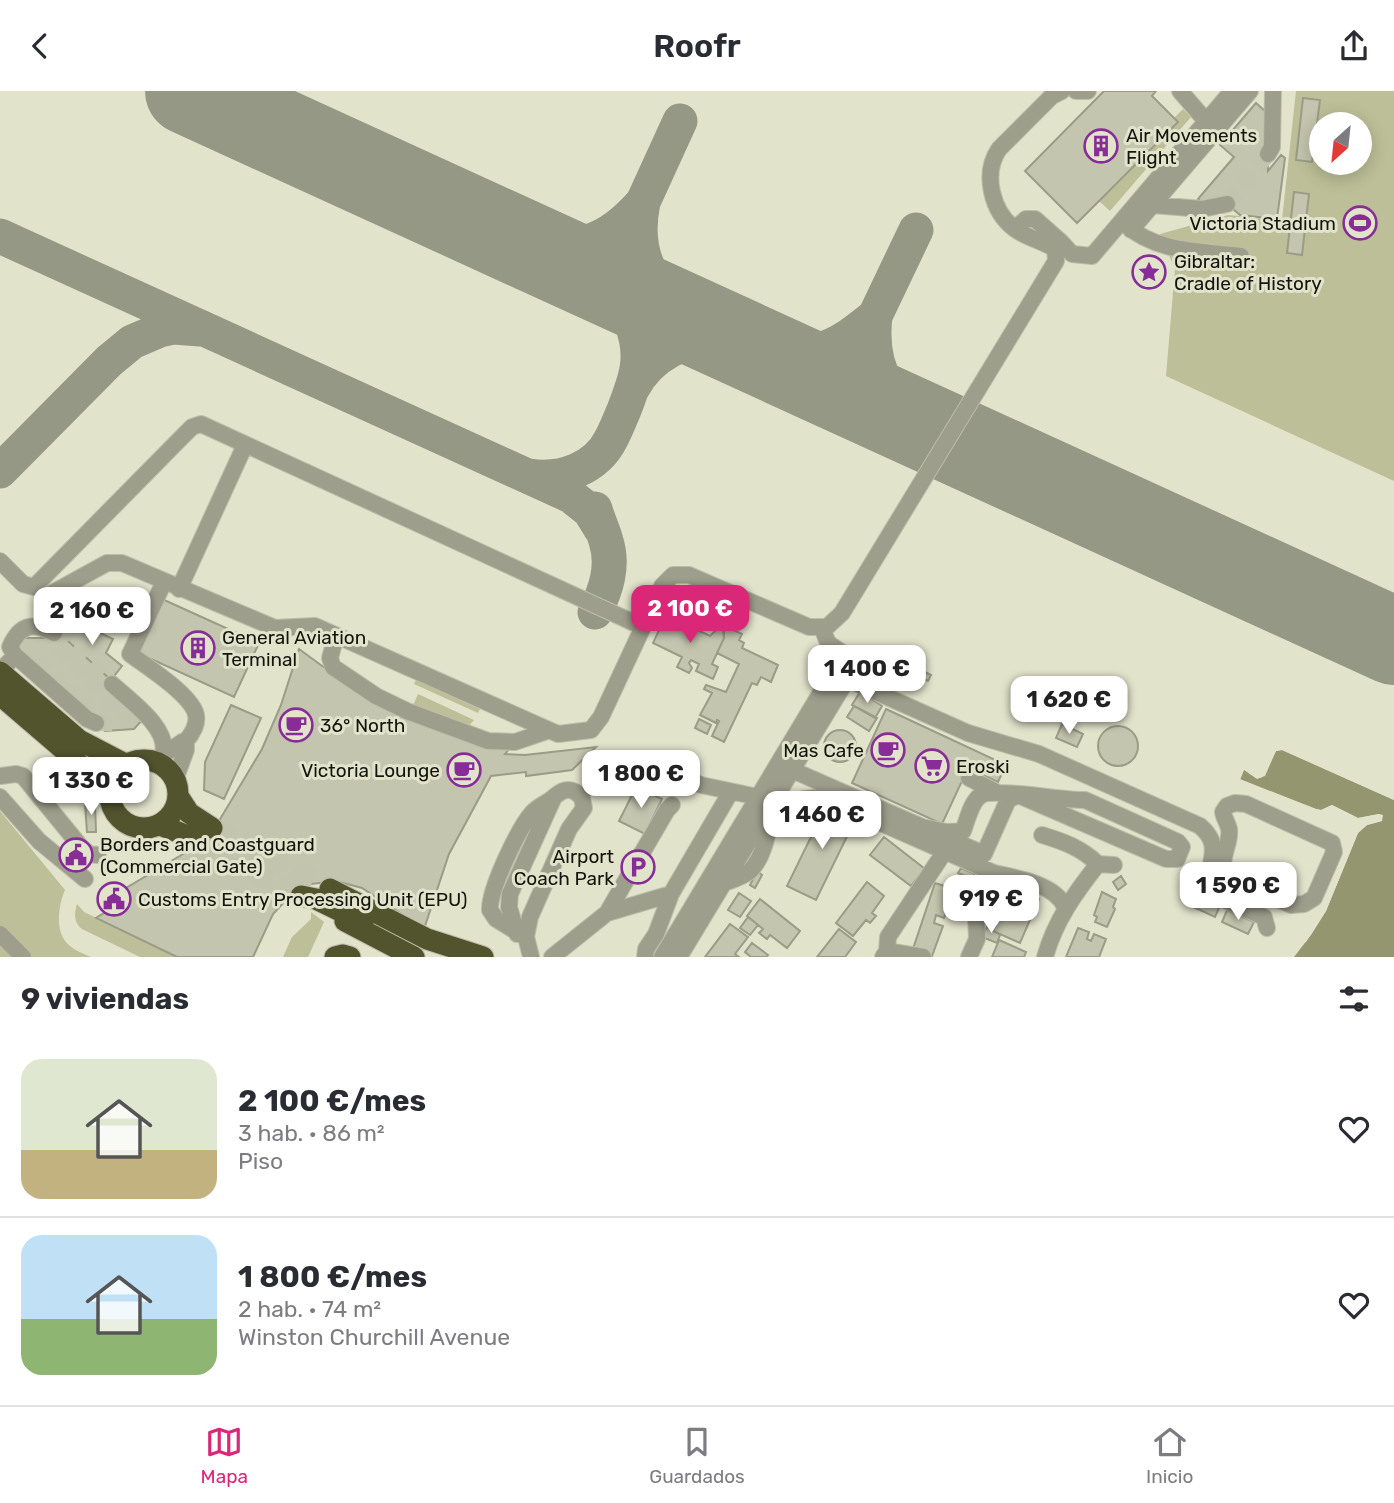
<!DOCTYPE html>
<html lang="es">
<head>
<meta charset="utf-8">
<style>
  body { margin:0; font-family:Rubik,sans-serif; background:#f2f2f3; color:#2b2b33; height:100vh; display:flex; flex-direction:column; font-size:26px; white-space:nowrap }
  * { box-sizing:border-box; margin:0 }
  p { font-size:23px; color:#7c7c81 }
  .icon { flex:none; width:38px; height:38px; fill:none; stroke:currentColor; stroke-width:2; stroke-linecap:round; stroke-linejoin:round }
  .map { position:relative; height:866px; overflow:hidden }
  .panel { display:flex; flex-direction:column; background:#fff; flex:1 }
  .panel>* { flex:none }
  .needle { width:46px; rotate:207deg }
  .controls { position:absolute; left:1309px; top:21px; display:grid; gap:14px }
  .controls a { display:grid; place-items:center; width:63px; height:63px; border-radius:50%; background:#fff; box-shadow:0 4px 18px #0003; font-size:35px }
  .price { position:absolute; translate:-50% -60px; padding:0 16px; border-radius:14px; background:#fff; color:#222; font-size:23px; line-height:46px; filter:drop-shadow(0 2px 4px #0008) }
  .price::after { content:''; position:absolute; left:50%; top:42px; width:21px; height:16px; margin-left:-10px; background:inherit; clip-path:polygon(0 0,100% 0,50% 100%) }
  .price.on { background:#db2777; color:#fff }
  ul { padding:0; list-style:none }
  li { display:flex; align-items:center; gap:21px; height:175px; padding:0 21px }
  li+li { border-top:2px solid #e1e1e2 }
  li span { display:grid; place-items:center; flex:none; width:196px; height:140px; border-radius:21px; color:#555 }
  li>.icon { margin-inline-start:auto }
  span .icon { width:84px; height:84px; fill:#fffc; stroke-width:1 }
  li b { font-size:30px }
  h2 { display:flex; justify-content:space-between; align-items:center; height:84px; padding:0 21px; font-size:30px }
  header { display:flex; justify-content:space-between; align-items:center; height:91px; padding:0 21px; background:#fff; font-size:32px; font-weight:600 }
  .dock { display:flex; justify-content:space-around; align-items:center; height:98px; border-top:2px solid #e1e1e2; background:#fff; font-size:19px; color:#7c7c81 }
  .dock a { display:grid; justify-items:center; gap:4px }
  .dock .on { color:#db2777 }
  .map>svg:first-child { display:block }
  .green { fill:#bcbf97; fill-rule:evenodd }
  .water { fill:#93966e }
  .pier { fill:#e1e3cb }
  .lines { fill:none; stroke-linecap:round; stroke-linejoin:round }
  .taxiway { stroke:#969886; stroke-width:35 }
  .runway { stroke:#969886; stroke-width:88 }
  .building { fill:#c3c5ae; stroke:#9a9c86; stroke-width:2 }
  .minor-tunnel { stroke:#c2c4ae; stroke-width:16; stroke-dasharray:16 8; stroke-linecap:butt }
  .highway-tunnel { stroke:#c2c4ae; stroke-width:21; stroke-dasharray:21 10; stroke-linecap:butt }
  .minor-casing { stroke:#bcbea9; stroke-width:18 }
  .highway-casing { stroke:#bcbea9; stroke-width:23 }
  .minor { stroke:#9d9e8c; stroke-width:16 }
  .highway { stroke:#52542e; stroke-width:21 }
  .labels { text-anchor:middle; stroke-width:6; stroke-linejoin:round; paint-order:stroke }
  .poi-label { font-size:19px; fill:#14150d; stroke:#e1e3cb; text-anchor:start }
</style>
</head>
<body>
<header><svg class="icon" aria-label="back" viewBox="0 0 24 24"><path d="M15 5l-7 7 7 7"/></svg>Roofr<svg class="icon" aria-label="share" viewBox="0 0 24 24"><path d="M12 15V3M7 8l5-5 5 5M5 13v7h14v-7"/></svg></header>
<div class="map">
<svg width="1394" height="866" viewBox="0 0 1394 866">
  <rect width="100%" height="100%" fill="#e1e3cb"/>
  <path class="green" d="M1296,0H1394V390L1166,285L1175,178L1160,143L1228,124L1282,129ZM1321,33H1360V72H1321Z
    M1183,18L1191,26L1110,120L1099,110L1177,31L1174,27Z
    M416,589L480,618L478,622L414,593Z
    M418,603L474,629L466,638L412,617Z
    M0,720L65,799C58,815 54,843 70,855C76,860 84,863 91,866H0Z
    M77,813L84,821L177,866H140L82,838C74,832 74,823 77,813Z
    M311,821L324,831L308,866H283L292,846L311,828Z"/>
  <path class="water" d="M1282,659L1394,709V866H1294L1311,844L1326,820L1358,742L1367,734L1382,730L1379,723L1358,727L1332,714L1321,719L1316,718L1240,688L1244,678L1261,687L1276,660Z"/>
  <path class="pier" d="M1278,655L1394,705V709L1282,659L1276,660L1265,685L1257,688L1244,679L1240,689L1316,718L1321,719L1332,714L1358,727L1379,723L1383,724L1382,730L1367,734L1358,742L1326,820L1306,851L1299,854L1314,832L1330,804L1355,740L1366,731L1380,727L1357,731L1332,718L1322,722L1315,721L1237,691L1236,687L1243,675L1257,684L1262,683L1273,658Z"/>
  <g class="lines">
    <path class="taxiway" d="M643,111L680,30
      M0,145L571,405L590,420L601,438
      M519,150C576,159 604,156 643,111C632,165 652,192 689,228
      M875,225L916,139
      M632,298C649,265 688,243 726,249C736,251 746,256 756,259C773,264 798,264 815,260C839,255 856,240 875,225C868,286 894,310 940,342
      M0,380L109,270L132,251L160,239L174,236L200,238
      M529,385C561,390 596,378 611,348C616,339 620,328 624,319C636,288 645,265 631,231C619,203 595,189 570,174
      M595,418C598,429 603,439 606,450C614,475 606,499 595,521"/>
    <path class="runway" d="M189,0L1394,550"/>
  </g>
  <path class="building" d="M1104,0H1156L1152,5L1178,31L1077,132L1025,80Z
    M1303,7L1320,9L1312,71L1296,69Z
    M1256,12L1265,20L1268,80L1281,64L1285,67L1277,128L1240,124L1227,113L1206,115L1198,108L1234,66L1220,54Z
    M1294,101L1309,103L1302,164L1287,162Z
    M162,508L259,552L234,606L138,562Z
    M666,524L710,545L718,537L724,540V547L712,573L718,576L713,588L696,580L699,573L691,569L689,572L692,577L689,582L677,576L682,566L653,552Z
    M72,529L113,548L106,562L122,575L111,589L59,542Z
    M725,535L742,543L739,549L744,552L742,557L778,574L771,591L761,586L757,594L752,592L724,651L712,645L719,630L717,629L716,632L700,624L712,602L704,598L706,594L726,601L739,573L717,562L724,547L723,539Z
    M59,542L111,589L144,627L134,638L105,640L13,556L21,547H54Z
    M299,558L329,580L509,658L505,663L525,664L596,656L572,679L526,685V681L491,685L449,763L424,838L362,797L336,790L311,793L288,807L273,823L253,866H177L96,827L112,817L101,812L188,760L203,749L216,735L262,658L281,614Z
    M913,575L931,584L928,590L910,582Z
    M860,601L882,615L875,627L852,614Z
    M231,614L261,627L224,708L204,699L205,671Z
    M854,615L877,627L869,640L847,626Z
    M886,618L1006,674L998,691L968,677L942,733L852,692Z
    M699,628L711,634L707,643L695,637Z
    M1062,633L1083,643L1077,656L1056,647Z
    M1098 655a20 20 0 1 1 40 0a20 20 0 1 1-40 0Z
    M824 655a16 16 0 1 1 32 0a16 16 0 1 1-32 0Z
    M636,696L662,708L645,743L619,730Z
    M828,711L857,725L816,809L787,795Z
    M95,712L96,741H87L85,713Z
    M884,746L925,778L911,795L870,764Z
    M961,777L975,783L972,788L958,782Z
    M757,780L762,784L755,797L750,794Z
    M1121,785L1126,793L1118,799L1113,791Z
    M867,791L884,805L872,822L876,825L870,832L866,829L853,845L836,832Z
    M935,792L954,798L944,827L936,824L934,832L943,835L932,865L913,858Z
    M1012,797L1039,808L1020,852L993,840L1000,824L996,822L1000,812L1004,814Z
    M1102,801L1116,808L1113,816L1115,818L1107,836L1095,831L1097,826L1094,824Z
    M739,802L751,810L740,826L728,819Z
    M1194,805L1219,817L1215,826L1189,814Z
    M760,808L800,840L787,857L770,844L767,848L759,842L763,838L747,825Z
    M1227,819L1254,831L1248,843L1222,831Z
    M748,826L758,834L750,844L740,837Z
    M730,833L748,846L735,863L739,866H705Z
    M987,836L1000,844L997,852L982,846Z
    M1078,837L1089,841L1087,848L1091,850L1094,843L1106,848L1099,866H1066Z
    M839,838L856,851L845,866H817Z
    M999,849L1026,861L1024,866H992Z
    M752,852L768,864L766,866H751L745,861Z"/>
  <g class="lines">
    <path class="minor-tunnel" d="M1227,113L1268,63
      M54,542L112,593
      M35,578C50,572 58,559 75,561
      M50,591L62,589L75,581L94,578
      M64,603C81,603 93,593 110,591
      M78,616L102,615L124,608
      M96,632H115L140,623"/>
    <path class="highway-tunnel" d="M212,737L330,798
      M198,749L301,805"/>
    <defs>
      <path id="minor" d="M1076,0H1088
        M1180,0L1206,30
        M1268,63L1272,56L1273,0
        M1153,114L1202,118L1227,113
        M1125,133C1156,162 1201,160 1241,165
        M1015,138L1026,128H1035L1061,151L1072,163L1092,165L1232,0
        M1131,139L1250,0
        M0,470L23,493L34,496L182,346L192,336L201,333L643,536L662,495L673,484H689L809,536H827L842,522L1056,170L1055,158C1043,150 1027,147 1015,138C992,121 982,83 999,58L1052,5L1062,0
        M179,498L245,354
        M47,505L107,472H122L275,537L315,535L558,643L591,639L601,626L643,536
        M336,545L330,567L333,576L376,605L407,620L488,650L515,651L547,640
        M15,565L10,556C20,533 33,531 54,542
        M834,579L847,588L968,642L1039,663L1200,735C1225,756 1205,772 1209,800L1215,805L1264,826L1267,837
        M0,580L15,565L18,567L87,628L96,632
        M112,593C128,608 173,639 162,665L151,670
        M162,665L182,651L186,650C192,643 198,634 196,624C192,604 147,576 130,563L164,491
        M792,679L984,763L1008,709L1018,704L1166,768H1177L1182,756L1178,751L1085,709C1066,710 991,696 980,705C971,711 967,730 963,740L947,741L922,736
        M677,684L701,694L758,706L786,723L804,708L822,706L994,782
        M0,685L16,683L23,685L81,756L89,763L98,764
        M969,687L998,702
        M175,689L186,659V650
        M0,706L39,750L85,788
        M1235,712L1246,713L1332,752L1334,761L1314,807L1304,813L1291,814L1230,787C1214,773 1232,754 1229,738C1228,732 1224,728 1223,721L1227,715Z
        M1042,744C1065,751 1081,757 1098,773
        M724,792C732,789 743,786 750,780C764,766 769,740 770,721
        M607,822L667,719L672,714
        M517,841L496,828L490,819C489,799 518,738 532,722C538,715 547,712 554,706C564,697 573,696 582,707L584,717L569,738L530,826L526,846L531,866
        M0,843L23,866
        M517,843L509,816L510,803L554,706
        M887,860L923,866
        M552,866L607,822L671,803
        M645,866L646,858L656,843L671,803L730,702
        M662,866L844,563L828,552L822,537
        M679,866L843,595L829,587
        M883,866L887,860L888,846L945,760
        M969,866L977,848L976,825L994,782C1017,787 1055,793 1065,816
        M1045,866C1055,830 1075,802 1098,773L1114,774"/>
      <path id="highway" d="M0,581L79,649L127,674
        M0,604L63,658L110,702
        M110 703a34 34 0 1 1 68 0a34 34 0 1 1-68 0Z
        M178,705L189,722L212,737
        M160,734L198,749
        M330,798L427,848L483,866
        M301,805L316,808L363,831
        M345,830L414,866
        M335,866L343,864L350,866"/>
    </defs>
    <use href="#minor" class="minor-casing"/>
    <use href="#highway" class="highway-casing"/>
    <use href="#minor" class="minor"/>
    <use href="#highway" class="highway"/>
  </g>
  <defs>
    <symbol id="building-ring" viewBox="-11 -11 22 22"><circle r="9.5" fill="#e1e3cb" stroke="#882d98" stroke-width="1.5"/><path d="M-4-6H4V6H1V3H-1V6H-4ZM-2.5-4.3h1.7v1.8h-1.7ZM.8-4.3h1.7v1.8H.8ZM-2.5-1h1.7V.8h-1.7ZM.8-1h1.7V.8H.8Z" fill="#882d98"/></symbol>
    <symbol id="stadium-ring" viewBox="-11 -11 22 22"><circle r="9.5" fill="#e1e3cb" stroke="#882d98" stroke-width="1.5"/><path d="M0-5a6.5 5 0 1 0 0 10a6.5 5 0 1 0 0-10ZM-3.5-1.8h7v3.6h-7Z" fill="#882d98"/></symbol>
    <symbol id="sight-ring" viewBox="-11 -11 22 22"><circle r="9.5" fill="#e1e3cb" stroke="#882d98" stroke-width="1.5"/><path d="M0-6L1.8-2.2L6-1.7L2.9 1.2L3.7 5.4L0 3.3L-3.7 5.4L-2.9 1.2L-6-1.7L-1.8-2.2Z" fill="#882d98"/></symbol>
    <symbol id="cafe-ring" viewBox="-11 -11 22 22"><circle r="9.5" fill="#e1e3cb" stroke="#882d98" stroke-width="1.5"/><path d="M-5.5-4.5H6V0H3Q3 3.5 0 3.5H-2.5Q-5.5 3.5-5.5 0ZM3-3.2v2h1.7v-2ZM-6 4.5H4V6H-6Z" fill="#882d98"/></symbol>
    <symbol id="supermarket-ring" viewBox="-11 -11 22 22"><circle r="9.5" fill="#e1e3cb" stroke="#882d98" stroke-width="1.5"/><path d="M-6-5.5h2.5l.6 2H6L4.5 2H-2.5L-4.4-4H-6ZM-1.5 3.2a1.3 1.3 0 1 0 .1 0ZM3 3.2a1.3 1.3 0 1 0 .1 0Z" fill="#882d98"/></symbol>
    <symbol id="civic-ring" viewBox="-11 -11 22 22"><circle r="9.5" fill="#e1e3cb" stroke="#882d98" stroke-width="1.5"/><path d="M-.6-6.5H3V-4.5H.6V-3L4-1V1h2V6H-6V1h2V-1L-.6-3ZM-1.2 2.5V6h2.4V2.5Z" fill="#882d98"/></symbol>
    <symbol id="parking-ring" viewBox="-11 -11 22 22"><circle r="9.5" fill="#e1e3cb" stroke="#882d98" stroke-width="1.5"/><path d="M-3.5-5.5H1a3.5 3.5 0 0 1 0 7H-1V5.5H-3.5ZM-1-3.4V-.6H.8a1.4 1.4 0 0 0 0-2.8Z" fill="#882d98"/></symbol>
  </defs>
  <g fill-rule="evenodd">
    <use href="#building-ring" x="1082" y="36" width="38" height="38"/>
    <use href="#stadium-ring" x="1341" y="113" width="38" height="38"/>
    <use href="#sight-ring" x="1130" y="162" width="38" height="38"/>
    <use href="#building-ring" x="179" y="538" width="38" height="38"/>
    <use href="#cafe-ring" x="277" y="615" width="38" height="38"/>
    <use href="#cafe-ring" x="869" y="640" width="38" height="38"/>
    <use href="#supermarket-ring" x="913" y="656" width="38" height="38"/>
    <use href="#cafe-ring" x="445" y="660" width="38" height="38"/>
    <use href="#civic-ring" x="57" y="745" width="38" height="38"/>
    <use href="#parking-ring" x="619" y="757" width="38" height="38"/>
    <use href="#civic-ring" x="95" y="789" width="38" height="38"/>
  </g>
  <g class="labels">
    <g class="poi-label">
      <text x="1126" y="51">Air Movements<tspan x="1126" dy="22">Flight</tspan></text>
      <text x="1336" y="139" text-anchor="end">Victoria Stadium</text>
      <text x="1174" y="177">Gibraltar:<tspan x="1174" dy="22">Cradle of History</tspan></text>
      <text x="222" y="553">General Aviation<tspan x="222" dy="22">Terminal</tspan></text>
      <text x="320" y="641">36° North</text>
      <text x="864" y="666" text-anchor="end">Mas Cafe</text>
      <text x="956" y="682">Eroski</text>
      <text x="440" y="686" text-anchor="end">Victoria Lounge</text>
      <text x="100" y="760">Borders and Coastguard<tspan x="100" dy="22">(Commercial Gate)</tspan></text>
      <text x="614" y="772" text-anchor="end">Airport<tspan x="614" dy="22">Coach Park</tspan></text>
      <text x="138" y="815">Customs Entry Processing Unit (EPU)</text>
    </g>
  </g>
</svg>
<div class="controls">
<a><svg class="needle" viewBox="-14 -14 28 28"><path d="M0-13l5 13h-10z" fill="#e53935"/><path d="M0 13l5-13h-10z" fill="#7c7c81"/></svg></a>
</div>
<b class="price on" style="left:690px;top:554px">2 100 €</b>
<b class="price" style="left:92px;top:556px">2 160 €</b>
<b class="price" style="left:867px;top:614px">1 400 €</b>
<b class="price" style="left:1069px;top:645px">1 620 €</b>
<b class="price" style="left:641px;top:719px">1 800 €</b>
<b class="price" style="left:91px;top:726px">1 330 €</b>
<b class="price" style="left:822px;top:760px">1 460 €</b>
<b class="price" style="left:1238px;top:831px">1 590 €</b>
<b class="price" style="left:991px;top:844px">919 €</b>
</div>
<section class="panel">
<h2>9 viviendas<svg class="icon" aria-label="filters" viewBox="0 0 24 24"><path d="M4 7h16M4 17h16"/><circle cx="9" cy="7" r="2"/><circle cx="15" cy="17" r="2"/></svg></h2>
<ul>
<li><span style="background:linear-gradient(#dfe7d0 65%,#c2b280 0)"><svg class="icon" aria-label="home" viewBox="0 0 24 24"><path d="M3 11l9-7 9 7M6 9v11h12V9"/></svg></span><div><b>2 100 €/mes</b><p>3 hab. · 86 m²</p><p>Piso</p></div><svg class="icon" aria-label="heart" viewBox="0 0 24 24"><path d="M12 20l-8-8c-3-5 5-10 8-4 3-6 11-1 8 4z"/></svg></li>
<li><span style="background:linear-gradient(#bfe0f5 60%,#8fb573 0)"><svg class="icon" aria-label="home" viewBox="0 0 24 24"><path d="M3 11l9-7 9 7M6 9v11h12V9"/></svg></span><div><b>1 800 €/mes</b><p>2 hab. · 74 m²</p><p>Winston Churchill Avenue</p></div><svg class="icon" aria-label="heart" viewBox="0 0 24 24"><path d="M12 20l-8-8c-3-5 5-10 8-4 3-6 11-1 8 4z"/></svg></li>
</ul>
</section>
<nav class="dock">
<a class="on"><svg class="icon" aria-label="map" viewBox="0 0 24 24"><path d="M3 6l6-2 6 2 6-2v14l-6 2-6-2-6 2zM9 4v14M15 6v14"/></svg>Mapa</a>
<a><svg class="icon" aria-label="saved" viewBox="0 0 24 24"><path d="M7 4h10v16l-5-4-5 4z"/></svg>Guardados</a>
<a><svg class="icon" aria-label="home" viewBox="0 0 24 24"><path d="M3 11l9-7 9 7M6 9v11h12V9"/></svg>Inicio</a>
</nav>
</body>
</html>
